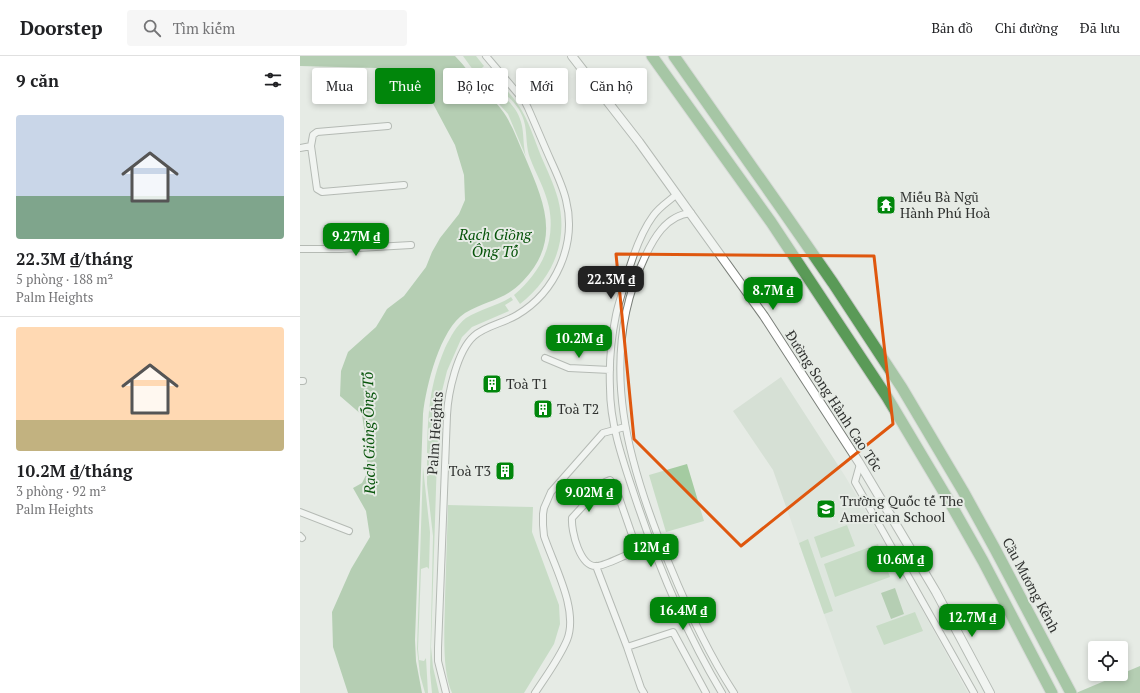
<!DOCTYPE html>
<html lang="vi">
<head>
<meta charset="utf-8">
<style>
  body { margin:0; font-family:"PT Serif",serif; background:#f6f6f6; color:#202124; height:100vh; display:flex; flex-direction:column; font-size:15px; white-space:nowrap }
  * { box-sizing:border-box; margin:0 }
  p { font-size:13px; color:#757577 }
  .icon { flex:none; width:22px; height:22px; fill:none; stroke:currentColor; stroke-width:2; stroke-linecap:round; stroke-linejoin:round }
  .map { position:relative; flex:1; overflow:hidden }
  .panel { display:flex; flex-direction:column; background:#fff; width:300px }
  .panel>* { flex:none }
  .hud { position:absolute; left:12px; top:12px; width:380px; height:36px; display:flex; gap:8px }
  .fabs { position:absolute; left:788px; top:585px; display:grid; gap:8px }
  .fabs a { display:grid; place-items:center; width:40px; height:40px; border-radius:4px; background:#fff; box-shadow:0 2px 6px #0003; font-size:20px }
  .price { position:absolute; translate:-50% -34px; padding:0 9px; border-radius:8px; background:#01860b; color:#fff; font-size:13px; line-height:26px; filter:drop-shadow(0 1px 2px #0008) }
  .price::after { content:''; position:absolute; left:50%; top:24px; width:12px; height:9px; margin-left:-6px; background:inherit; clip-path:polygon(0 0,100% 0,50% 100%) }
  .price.selected { background:#222; color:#fff }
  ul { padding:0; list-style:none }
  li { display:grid; align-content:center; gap:8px; height:212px; padding:0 16px }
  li+li { border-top:1px solid #e0e0e0 }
  li span { display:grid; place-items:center; height:124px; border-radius:4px; color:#555 }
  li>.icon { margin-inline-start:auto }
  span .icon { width:72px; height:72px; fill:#fffc; stroke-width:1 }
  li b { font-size:17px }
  h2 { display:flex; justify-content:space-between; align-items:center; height:48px; padding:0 16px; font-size:17px }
  .tag { padding:0 14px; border-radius:4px; background:#fff; box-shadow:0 2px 6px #0003; font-size:14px; line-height:36px }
  .tag.selected { background:#01860b; color:#fff }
  header { display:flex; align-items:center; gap:24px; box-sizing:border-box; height:56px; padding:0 20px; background:#fff; border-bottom:1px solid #e0e0e0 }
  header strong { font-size:19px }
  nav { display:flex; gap:22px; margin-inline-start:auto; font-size:14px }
  .search { width:280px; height:36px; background:#f6f6f6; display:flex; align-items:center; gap:10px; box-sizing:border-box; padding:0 14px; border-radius:4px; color:#757577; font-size:15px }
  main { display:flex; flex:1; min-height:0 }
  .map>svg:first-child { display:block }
  .built { fill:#d6e0d5 }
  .green { fill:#a4cba1 }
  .water { fill:#7aac76 }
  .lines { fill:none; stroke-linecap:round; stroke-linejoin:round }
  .minor-casing { stroke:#7a7f79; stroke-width:8 }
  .secondary-casing { stroke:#7a7f79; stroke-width:10 }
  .motorway-casing { stroke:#c5c6c5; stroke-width:13 }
  .minor { stroke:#fff; stroke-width:6 }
  .secondary { stroke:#fff; stroke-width:8 }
  .motorway { stroke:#5a9a57; stroke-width:11 }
  .marked { fill:none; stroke:#df570e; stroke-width:3; stroke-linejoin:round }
  .labels { text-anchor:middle; stroke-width:4; stroke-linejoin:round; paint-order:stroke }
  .poi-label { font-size:14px; fill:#303230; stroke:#e6ebe5; text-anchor:start }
  .street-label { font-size:14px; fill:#303230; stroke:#e6ebe5 }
  .water-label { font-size:15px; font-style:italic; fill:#065309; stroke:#e6ebe5 }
</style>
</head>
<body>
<header>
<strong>Doorstep</strong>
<div class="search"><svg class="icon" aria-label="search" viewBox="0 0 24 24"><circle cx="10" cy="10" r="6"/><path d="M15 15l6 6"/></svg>Tìm kiếm</div>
<nav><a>Bản đồ</a><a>Chỉ đường</a><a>Đã lưu</a></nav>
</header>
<main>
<section class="panel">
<h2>9 căn<svg class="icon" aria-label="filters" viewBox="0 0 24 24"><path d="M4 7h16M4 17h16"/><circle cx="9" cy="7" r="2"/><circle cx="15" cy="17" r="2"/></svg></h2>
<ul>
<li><span style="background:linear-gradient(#c9d6e8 65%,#7fa58c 0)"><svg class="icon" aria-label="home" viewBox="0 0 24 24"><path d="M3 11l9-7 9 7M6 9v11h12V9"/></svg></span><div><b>22.3M ₫/tháng</b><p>5 phòng · 188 m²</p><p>Palm Heights</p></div></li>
<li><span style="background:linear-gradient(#ffd9b3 75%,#c2b280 0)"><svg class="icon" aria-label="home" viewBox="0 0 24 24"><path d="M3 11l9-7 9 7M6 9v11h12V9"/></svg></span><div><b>10.2M ₫/tháng</b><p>3 phòng · 92 m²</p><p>Palm Heights</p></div></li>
</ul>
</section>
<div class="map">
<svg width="840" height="637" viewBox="0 0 840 637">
  <rect width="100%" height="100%" fill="#e6ebe5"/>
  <path class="built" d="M481,321L545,420L597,508L668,637H552L473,414L433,355Z"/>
  <path class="green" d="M163,0H176L184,10L176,18Z
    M182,17L188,24L193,20C202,29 212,39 219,50C228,63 235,85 241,100C247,114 254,128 258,143C269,185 253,222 220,248L214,239C241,216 256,187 249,151C245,133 236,118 230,102C226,92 227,80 225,69C220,44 198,33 178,20Z
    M175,21C194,33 217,45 222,70C224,80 223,90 226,101L208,58Z
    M211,241L213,244L205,249L209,255L172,271L162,281L147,315L142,335L138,389L131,388L130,398L127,397C128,357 129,330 145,292C151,280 156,270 166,262C180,253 197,250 211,241Z
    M127,401L137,402L131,591L133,611L139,637H132L130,616L133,480L127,428Z
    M387,408L404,465L366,476L349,419Z
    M123,411L130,476L129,513L127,511L121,513L118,593L119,604L124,605L126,602L128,637H125L120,619L117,593Z
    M148,449L233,451L232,476L259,549L260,568L254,588L224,637H152C141,613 145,568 145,542C146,511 147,480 148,449Z
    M547,469L555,490L521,502L514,481Z
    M508,483L533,555L524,558L499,487Z
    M578,488L590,521L535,541L524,508Z
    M615,556L623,575L584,589L576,570Z"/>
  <path class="water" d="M0,0H155C165,10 173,22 182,32C190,41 200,50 206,60C214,73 219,88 225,101C244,146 262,184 223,225C204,245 186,244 165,257C140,273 126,330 123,358L115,584L116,605L122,637H48L33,591L32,556L51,513L70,481L66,455L53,432L62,427L67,417V392L62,359L40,340L41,315L48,296L76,271L87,253L104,240L126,211L132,196L140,182L159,158L165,144L164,119L155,89L130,42L106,26L76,12L0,10Z
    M595,532L604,558L591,563L581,537Z
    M840,610V637H776Z"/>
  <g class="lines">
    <defs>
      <path id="minor" d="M11,90L13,79L17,76L88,70
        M0,92L11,90L17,133L22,136L104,129
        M377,138C369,145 359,151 353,160C339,179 331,205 325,227C322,238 318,249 316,259C311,283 309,308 310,332C310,367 322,402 333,435C356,505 384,574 422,637
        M391,157C366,159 353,183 344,203C296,305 329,412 370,510C388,554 408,597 434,637
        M0,193H41L111,189
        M245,302L269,312L310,314
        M0,325H3
        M560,408L555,426L674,637
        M0,456L49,475
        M0,480L2,482
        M354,484L336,490L329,498L339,499L357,493
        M329,498C321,501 304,510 297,510C280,512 271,475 272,462L305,426L310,424L315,430L339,499
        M296,510L327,591L341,632L344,637
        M327,591L373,576L406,637
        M146,637L138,605V592L147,359C148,337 157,295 174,280C185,270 204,267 217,259C256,236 277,188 266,144C263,131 257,118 251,105C243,87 236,70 228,52L225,46L186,0
        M235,637C246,620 259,603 267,584C279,554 254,510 244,480L243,469V458L244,452L251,436L303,377L325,371"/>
      <path id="secondary" d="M272,0L339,86L464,260L560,408L636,536L690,637"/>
      <path id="motorway" d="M352,0L471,166L587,341L649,445L683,505L752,637
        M374,0L483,155L533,227L602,332L663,435L695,493L771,637"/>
    </defs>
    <use href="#minor" class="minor-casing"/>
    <use href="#secondary" class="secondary-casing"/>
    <use href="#motorway" class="motorway-casing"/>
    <use href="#minor" class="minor"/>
    <use href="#secondary" class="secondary"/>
    <use href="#motorway" class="motorway"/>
  </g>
  <path d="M0 0H840V637H0ZM316,198L574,200L593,368L441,490L334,383Z" fill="#e6ebe5" fill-opacity=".55" fill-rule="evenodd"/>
  <path class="marked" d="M316,198L574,200L593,368L441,490L334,383Z"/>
  <defs>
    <symbol id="temple-square" viewBox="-11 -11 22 22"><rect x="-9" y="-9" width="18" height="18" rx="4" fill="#01860b" stroke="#e6ebe5"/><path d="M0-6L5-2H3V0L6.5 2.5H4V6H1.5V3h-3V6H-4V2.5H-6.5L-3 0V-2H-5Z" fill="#fff"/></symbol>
    <symbol id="building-square" viewBox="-11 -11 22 22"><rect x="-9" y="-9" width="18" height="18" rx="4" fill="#01860b" stroke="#e6ebe5"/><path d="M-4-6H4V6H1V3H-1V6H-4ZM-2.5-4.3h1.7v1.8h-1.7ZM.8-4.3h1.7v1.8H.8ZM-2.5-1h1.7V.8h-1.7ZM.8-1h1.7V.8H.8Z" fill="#fff"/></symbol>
    <symbol id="school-square" viewBox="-11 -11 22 22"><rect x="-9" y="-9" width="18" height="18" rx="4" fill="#01860b" stroke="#e6ebe5"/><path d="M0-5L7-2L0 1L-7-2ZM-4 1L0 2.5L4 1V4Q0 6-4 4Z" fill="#fff"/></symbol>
  </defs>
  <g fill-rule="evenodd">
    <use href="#temple-square" x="575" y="138" width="22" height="22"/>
    <use href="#building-square" x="181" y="317" width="22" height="22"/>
    <use href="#building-square" x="232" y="342" width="22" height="22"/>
    <use href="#building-square" x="194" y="404" width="22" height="22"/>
    <use href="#school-square" x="515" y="442" width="22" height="22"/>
  </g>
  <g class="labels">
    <g class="poi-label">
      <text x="600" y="146">Miếu Bà Ngũ<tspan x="600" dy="16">Hành Phú Hoà</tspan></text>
      <text x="206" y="333">Toà T1</text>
      <text x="257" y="358">Toà T2</text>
      <text x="191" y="420" text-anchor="end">Toà T3</text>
      <text x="540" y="450">Trường Quốc tế The<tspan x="540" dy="16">American School</tspan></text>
    </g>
    <g class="street-label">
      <text transform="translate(534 345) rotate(57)" y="5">Đường Song Hành Cao Tốc</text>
      <text transform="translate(135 377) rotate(-86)" y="5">Palm Heights</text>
      <text transform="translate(731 529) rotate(62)" y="5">Cầu Mương Kênh</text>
    </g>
    <g class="water-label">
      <text x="195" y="184">Rạch Giồng<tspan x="195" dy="17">Ông Tố</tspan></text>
      <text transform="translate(69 377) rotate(-91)" y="5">Rạch Giống Ống Tố</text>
    </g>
  </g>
</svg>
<div class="fabs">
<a><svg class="icon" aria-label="locate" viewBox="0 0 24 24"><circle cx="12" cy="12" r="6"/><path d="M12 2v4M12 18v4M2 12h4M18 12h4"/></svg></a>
</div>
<b class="price" style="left:56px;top:201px">9.27M ₫</b>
<b class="price selected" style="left:311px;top:244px">22.3M ₫</b>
<b class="price" style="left:473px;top:255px">8.7M ₫</b>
<b class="price" style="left:279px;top:303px">10.2M ₫</b>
<b class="price" style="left:289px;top:457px">9.02M ₫</b>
<b class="price" style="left:351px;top:512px">12M ₫</b>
<b class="price" style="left:600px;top:524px">10.6M ₫</b>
<b class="price" style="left:383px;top:575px">16.4M ₫</b>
<b class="price" style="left:672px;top:582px">12.7M ₫</b>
<div class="hud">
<a class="tag">Mua</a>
<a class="tag selected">Thuê</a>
<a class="tag">Bộ lọc</a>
<a class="tag">Mới</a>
<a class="tag">Căn hộ</a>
</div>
</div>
</main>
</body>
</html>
